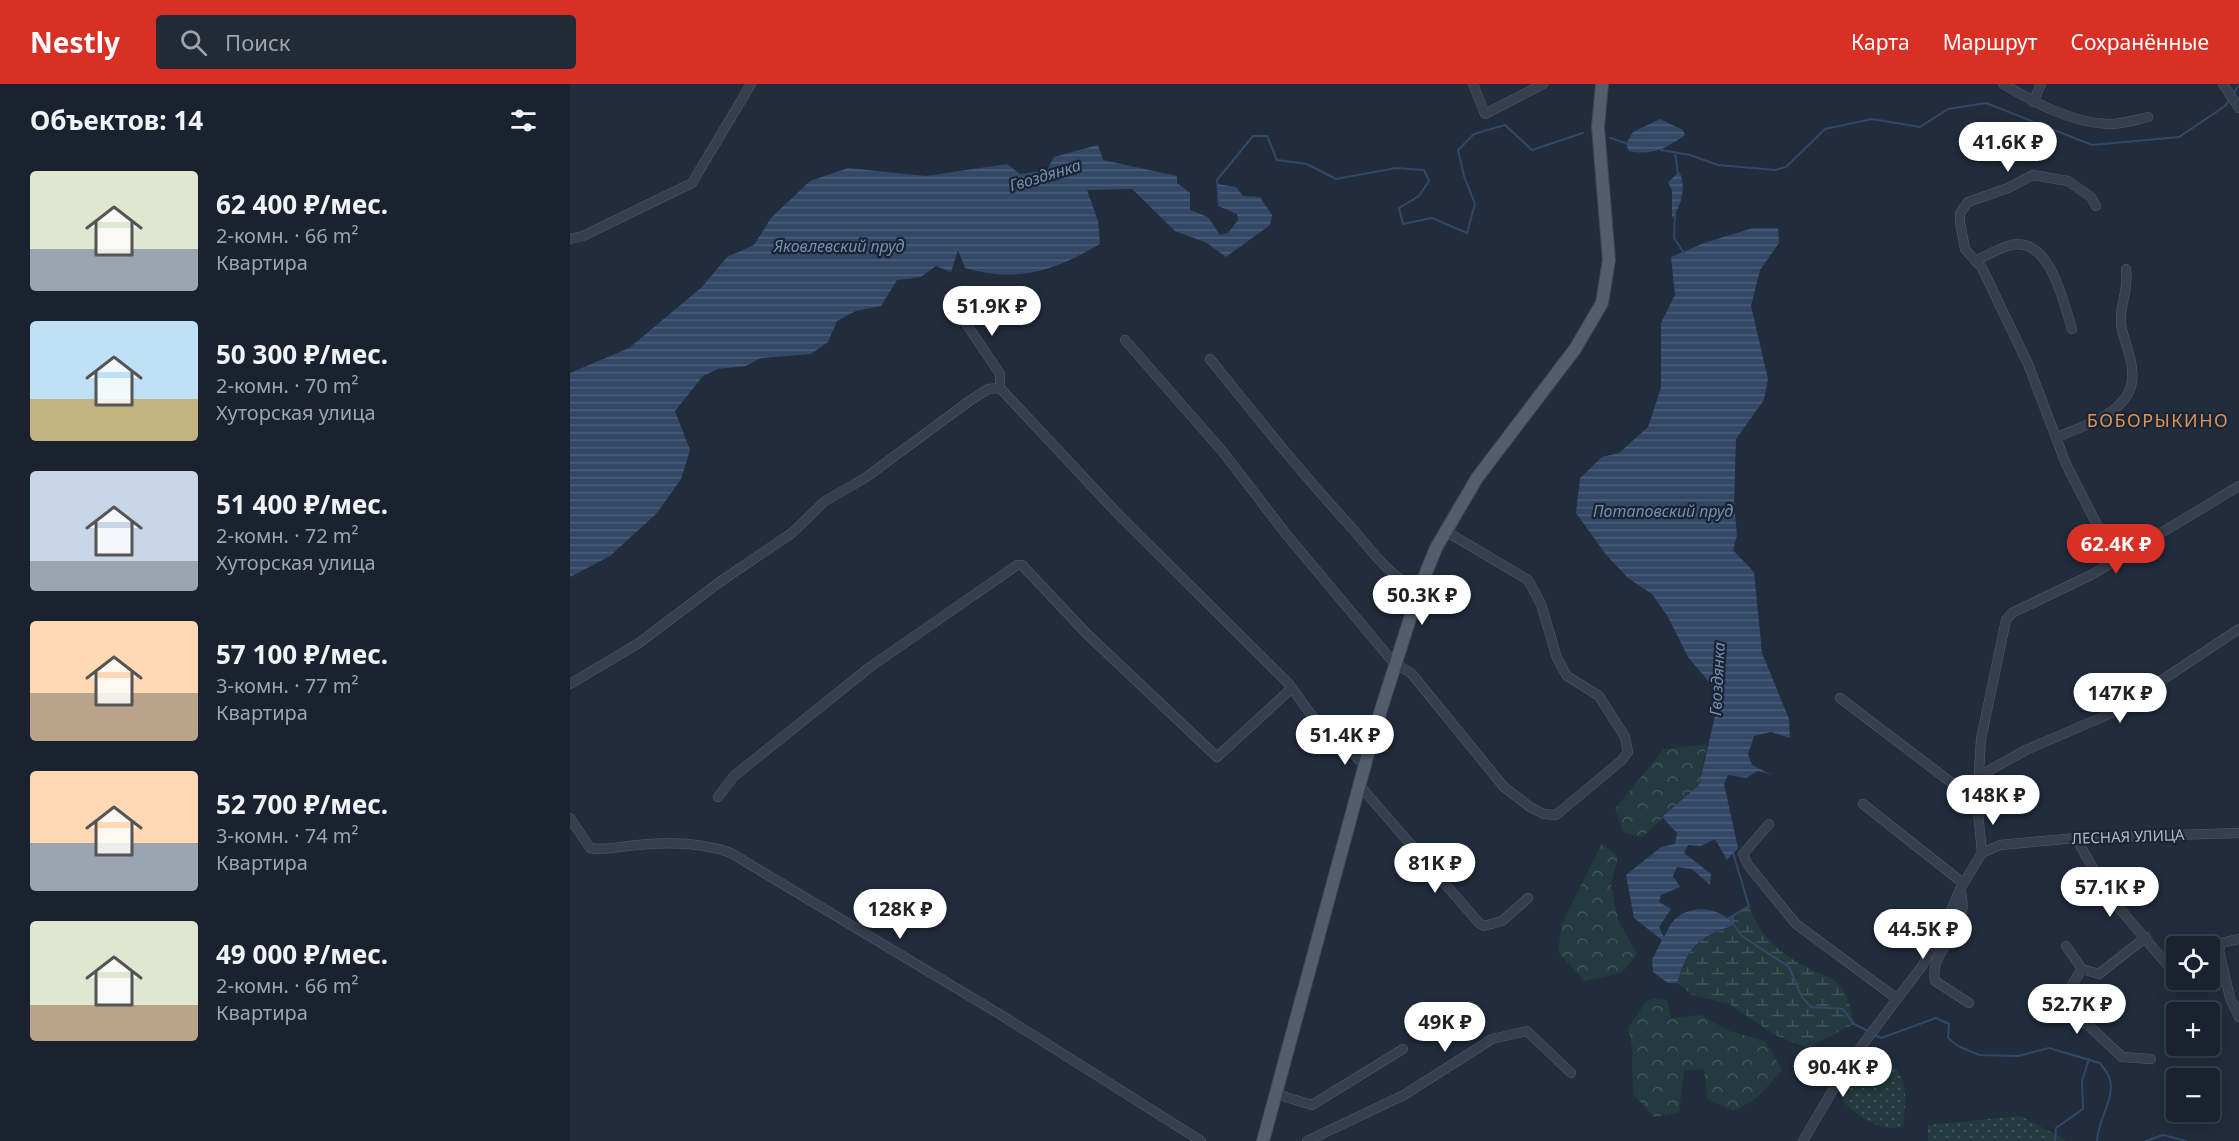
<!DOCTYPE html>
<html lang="ru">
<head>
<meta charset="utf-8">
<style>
  body { margin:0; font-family:"Noto Sans",sans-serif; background:#222a36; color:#f1f3f6; height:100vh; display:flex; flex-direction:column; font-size:22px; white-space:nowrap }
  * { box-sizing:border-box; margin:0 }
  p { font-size:20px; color:#9fa4aa }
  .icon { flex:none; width:33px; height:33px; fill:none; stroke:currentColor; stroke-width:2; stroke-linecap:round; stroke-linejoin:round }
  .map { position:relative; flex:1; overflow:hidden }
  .details { display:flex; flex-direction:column; background:#19222e; width:570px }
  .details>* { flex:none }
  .buttons { position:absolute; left:1596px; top:852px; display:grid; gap:12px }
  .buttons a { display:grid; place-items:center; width:54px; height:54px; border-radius:6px; background:#19222e; box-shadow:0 3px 15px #0003,0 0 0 2px #373f4a; font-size:30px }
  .price { position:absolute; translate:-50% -51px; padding:0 14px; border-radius:21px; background:#fff; color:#222; font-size:20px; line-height:39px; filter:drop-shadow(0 2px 3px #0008) }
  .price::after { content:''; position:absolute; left:50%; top:36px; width:18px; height:14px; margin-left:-9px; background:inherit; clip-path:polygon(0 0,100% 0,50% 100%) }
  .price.current { background:#d93025; color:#fff }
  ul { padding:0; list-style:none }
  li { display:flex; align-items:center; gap:18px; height:150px; padding:0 30px }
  li span { display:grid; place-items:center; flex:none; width:168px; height:120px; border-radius:6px; color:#555 }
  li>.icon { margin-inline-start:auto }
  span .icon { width:72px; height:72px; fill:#fffc; stroke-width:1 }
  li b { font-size:26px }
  h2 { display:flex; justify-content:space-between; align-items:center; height:72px; padding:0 30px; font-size:26px }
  header { display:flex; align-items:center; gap:36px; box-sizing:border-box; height:84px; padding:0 30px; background:#d93025; color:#fff }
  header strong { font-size:28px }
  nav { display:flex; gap:33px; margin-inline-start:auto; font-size:21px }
  .search { width:420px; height:54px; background:#222a36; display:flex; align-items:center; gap:15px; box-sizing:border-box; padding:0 21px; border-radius:6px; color:#9fa4aa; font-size:22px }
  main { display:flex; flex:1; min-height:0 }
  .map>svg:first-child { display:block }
  .grass { fill:url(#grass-dots) }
  .forest { fill:url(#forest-crowns) }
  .wetland { fill:url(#wetland-marsh) }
  .water { fill:url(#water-rules) }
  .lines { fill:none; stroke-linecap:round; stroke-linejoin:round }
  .stream { stroke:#334766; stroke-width:2 }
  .minor-casing { stroke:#535c6b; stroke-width:10 }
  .major-casing { stroke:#3e4856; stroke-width:14 }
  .minor { stroke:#353f4d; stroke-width:9 }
  .major { stroke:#535e6d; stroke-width:12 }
  .labels { text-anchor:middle; stroke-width:4.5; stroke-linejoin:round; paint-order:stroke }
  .street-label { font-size:15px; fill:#b0b9c9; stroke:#1a2432 }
  .water-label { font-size:16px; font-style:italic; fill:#758fb3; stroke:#1a2432 }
  .quarter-label { font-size:18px; letter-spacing:1.5px; fill:#dc9358; stroke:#1a2432 }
</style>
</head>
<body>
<header>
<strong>Nestly</strong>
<div class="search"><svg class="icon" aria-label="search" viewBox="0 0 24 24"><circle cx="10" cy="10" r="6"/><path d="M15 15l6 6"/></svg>Поиск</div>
<nav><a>Карта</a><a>Маршрут</a><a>Сохранённые</a></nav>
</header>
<main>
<section class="details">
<h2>Объектов: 14<svg class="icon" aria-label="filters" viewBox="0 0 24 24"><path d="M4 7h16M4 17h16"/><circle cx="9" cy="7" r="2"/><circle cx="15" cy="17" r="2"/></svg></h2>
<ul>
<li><span style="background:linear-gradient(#dfe7d0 65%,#9aa5b1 0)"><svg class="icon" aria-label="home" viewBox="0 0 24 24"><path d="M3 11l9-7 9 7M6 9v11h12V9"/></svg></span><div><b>62 400 ₽/мес.</b><p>2-комн. · 66 m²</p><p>Квартира</p></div></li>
<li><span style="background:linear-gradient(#bfe0f5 65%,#c2b280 0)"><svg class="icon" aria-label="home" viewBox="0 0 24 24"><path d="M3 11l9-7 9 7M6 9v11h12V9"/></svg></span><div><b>50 300 ₽/мес.</b><p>2-комн. · 70 m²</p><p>Хуторская улица</p></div></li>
<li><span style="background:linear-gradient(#c9d6e8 75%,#9aa5b1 0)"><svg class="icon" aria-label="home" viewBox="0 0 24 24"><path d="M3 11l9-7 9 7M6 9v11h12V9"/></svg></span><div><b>51 400 ₽/мес.</b><p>2-комн. · 72 m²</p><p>Хуторская улица</p></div></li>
<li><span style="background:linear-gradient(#ffd9b3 60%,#b9a48a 0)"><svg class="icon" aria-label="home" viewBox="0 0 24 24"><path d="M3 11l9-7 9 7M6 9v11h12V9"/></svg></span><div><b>57 100 ₽/мес.</b><p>3-комн. · 77 m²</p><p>Квартира</p></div></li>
<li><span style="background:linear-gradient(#ffd9b3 60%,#9aa5b1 0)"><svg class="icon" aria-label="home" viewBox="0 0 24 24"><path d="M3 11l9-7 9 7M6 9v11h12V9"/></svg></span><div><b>52 700 ₽/мес.</b><p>3-комн. · 74 m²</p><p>Квартира</p></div></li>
<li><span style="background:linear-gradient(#dfe7d0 70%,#b9a48a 0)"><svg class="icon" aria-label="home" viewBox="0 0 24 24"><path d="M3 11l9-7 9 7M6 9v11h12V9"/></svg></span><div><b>49 000 ₽/мес.</b><p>2-комн. · 66 m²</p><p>Квартира</p></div></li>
</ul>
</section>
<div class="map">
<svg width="1669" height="1057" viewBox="0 0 1669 1057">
  <defs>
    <pattern id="grass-dots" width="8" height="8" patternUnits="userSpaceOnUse" patternTransform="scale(1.5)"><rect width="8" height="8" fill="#233b3e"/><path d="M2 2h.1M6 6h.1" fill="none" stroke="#405559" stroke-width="1.8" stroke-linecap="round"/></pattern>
    <pattern id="forest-crowns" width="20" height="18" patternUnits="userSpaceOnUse" patternTransform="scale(1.5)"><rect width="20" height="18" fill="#233b3e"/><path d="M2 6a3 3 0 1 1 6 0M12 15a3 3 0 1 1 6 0" fill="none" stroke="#405559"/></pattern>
    <pattern id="wetland-marsh" width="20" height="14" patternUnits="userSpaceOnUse" patternTransform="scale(1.5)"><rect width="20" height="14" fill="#233b3e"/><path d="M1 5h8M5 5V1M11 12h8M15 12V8" fill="none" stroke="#405559"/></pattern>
    <pattern id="water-rules" width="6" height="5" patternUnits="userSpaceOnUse" patternTransform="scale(1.5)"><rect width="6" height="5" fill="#334766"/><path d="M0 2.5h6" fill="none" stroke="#4e5f7b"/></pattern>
  </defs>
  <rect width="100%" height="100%" fill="#212d3d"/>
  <path class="grass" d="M1301,968C1340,985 1337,1005 1333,1043C1306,1048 1291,1033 1272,1017Z
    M1450,1032L1495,1055L1494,1057H1358V1041Z"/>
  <path class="forest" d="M1137,660L1129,701L1072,753L1054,749L1045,725L1094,665Z
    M1032,759L1048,773L1041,800L1048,836L1067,870L1052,889L1014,897L988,868L992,840Z
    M1084,914L1097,916L1101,934L1131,931L1159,947L1195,957L1212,986L1187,1014L1164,1027L1137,1015L1134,985L1114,987L1109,1028L1084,1033L1063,1010L1062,964L1058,944L1077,917Z"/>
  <path class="wetland" d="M1179,822C1191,854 1210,870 1240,885C1248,889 1258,892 1265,897C1278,907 1281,926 1284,940L1238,964L1205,951L1158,919L1124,912L1107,899C1119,862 1127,854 1164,842L1159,834Z"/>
  <path class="water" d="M1090,35L1113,46L1115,51C1097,64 1082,72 1059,67L1056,60L1063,48Z
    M528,61L533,76L607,92V99L620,109V126L638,133L650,151L658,149L668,136L667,130L648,122L647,100L666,103L673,112L690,113L702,131L700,141L656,173L637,159L605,147L562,105L517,106L528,137L530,160C484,187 448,199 395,184L388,166L381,188L366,182L351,193L327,196L311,222L286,227L267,237L258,258L241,270L191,274L176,282L148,285L133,292L105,327L120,366L111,395L87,429L40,472L0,493V289L59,264L132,203L157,173L184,161L201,134L240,97L278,84L356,92L437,80L450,90L477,86L484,73Z
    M1109,88C1117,101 1111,123 1102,134V107L1098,98Z
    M1183,144H1208L1209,159L1190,186L1181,222L1198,295L1194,316L1166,355L1164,418L1167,452L1163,466L1184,488L1192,569L1219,635L1220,654L1201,648L1184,652L1178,670L1182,681L1202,691L1188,687L1176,694L1158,691L1154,700L1168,764L1157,776L1145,755L1131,762L1118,761L1114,769L1141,790L1140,801L1122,785L1107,783L1103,792L1110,803L1091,811L1089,818L1101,825L1089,843L1094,853C1097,848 1100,840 1104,836C1120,819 1151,823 1164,841C1127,854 1119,861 1107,899H1098L1083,888L1082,876L1092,856L1064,834L1056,791L1091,763L1105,760L1107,749L1092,733L1129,701L1150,611L1118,573L1098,533L1082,510L1058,494L1037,472L1006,429L1010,394L1032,373L1049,369L1078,343L1091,304V239L1105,211L1101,173L1134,159Z"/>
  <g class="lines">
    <path class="stream" d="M1664,9L1669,1
      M1040,54L1059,60
      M1091,66L1120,71L1148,81L1205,86L1216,83L1255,45L1302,35L1350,43L1378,25L1416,19L1522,61L1609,53L1655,22L1659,16
      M1105,68L1108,91
      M649,118L647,96L683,52H697L707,76L737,80L766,95L826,84L854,86L859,97L849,112L829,124L833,140L862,134L897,149L905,120L894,92L888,66L904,50L935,41L962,66L1013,49
      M1105,130L1104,154L1114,169
      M1163,769L1179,822L1159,834L1172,852L1219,883L1232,913L1241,923L1273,925L1284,940L1300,948
      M1305,951L1311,954L1366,934L1379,940L1378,954L1388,962L1409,971L1448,972L1479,964L1530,979C1533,984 1539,990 1540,996C1545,1015 1527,1037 1527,1057
      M1485,1057L1486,1044L1513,1025L1512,997L1519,975
      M1576,1057L1593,1051L1616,1057"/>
    <defs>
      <path id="minor" d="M903,0L915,30L973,0
        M1433,0C1464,18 1499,38 1537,40C1550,41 1565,36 1578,33
        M1653,0L1669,24
        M1463,18L1471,0
        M1526,122L1521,113L1498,97L1463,91L1438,104L1398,118L1390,129V138L1395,165L1412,184L1458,280L1496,380L1545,476
        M0,155L13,152L122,99L181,0
        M1406,177C1417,171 1429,164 1441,161C1481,153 1493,218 1502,245
        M379,214L430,290V304
        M555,256L653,368L716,450L824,579L841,589L934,703L960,723L974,730L986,731L1051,677L1058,668L1055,653L1029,612L997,592L987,574L971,520L958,496L877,448
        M640,275C686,332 732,390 782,444C801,466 821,495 849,506
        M1486,354C1516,340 1568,327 1562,285C1561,270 1553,255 1551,240C1549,221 1559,208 1556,185
        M0,600L69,559L151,497L222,449L255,417L295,394L398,318L418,305L430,304L548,430L719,600L742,632L795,681
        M1270,614L1407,718
        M772,662L803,651
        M1409,692L1456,666L1544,628L1669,545
        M790,702L909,839L914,842L932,837L958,814
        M148,713L164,692L300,583L447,481H452L516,549L647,673L722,604
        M1293,720L1393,799
        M0,734L20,764C37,767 51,762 67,761C97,758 133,759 161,769L436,934L631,1057
        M1199,740L1173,770L1178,781L1226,840L1326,914
        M1506,754L1538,811L1606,891
        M1412,769L1430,761L1506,754L1669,749
        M1390,805C1404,851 1358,861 1365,897L1399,919
        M1669,855L1651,859L1649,867L1660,914L1669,933
        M1496,862L1512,885L1529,890L1576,853
        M1512,885L1500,904L1497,923L1503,933L1518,941L1552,973L1581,975
        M706,1010L742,1021L833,965
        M737,1057L834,1011L922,955L957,947L1001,989
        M1233,1057L1278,980L1352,882L1372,849L1390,805L1412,769L1407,718L1411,655L1436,536L1442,529L1523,490L1669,402"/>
      <path id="major" d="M693,1057L803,651L849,506L866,464L907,394L1005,265L1032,219L1039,176L1028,43L1032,0"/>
    </defs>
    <use href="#minor" class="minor-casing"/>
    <use href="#major" class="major-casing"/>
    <use href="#minor" class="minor"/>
    <use href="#major" class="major"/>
  </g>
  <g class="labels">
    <g class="street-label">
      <text transform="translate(1558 753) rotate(-2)" y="5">ЛЕСНАЯ УЛИЦА</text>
    </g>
    <g class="water-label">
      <text transform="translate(475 91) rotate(-17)" y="6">Гвоздянка</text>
      <text x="269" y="168">Яковлевский пруд</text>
      <text x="1093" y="433">Потаповский пруд</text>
      <text transform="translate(1147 595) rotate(-87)" y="6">Гвоздянка</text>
    </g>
    <g class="quarter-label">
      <text x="1588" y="343">БОБОРЫКИНО</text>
    </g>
  </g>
</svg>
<div class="buttons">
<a><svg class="icon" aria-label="locate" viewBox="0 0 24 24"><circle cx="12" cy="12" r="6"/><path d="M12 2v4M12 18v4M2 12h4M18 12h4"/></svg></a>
<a>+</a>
<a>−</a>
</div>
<b class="price" style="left:1438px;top:89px">41.6K ₽</b>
<b class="price" style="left:422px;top:253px">51.9K ₽</b>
<b class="price current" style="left:1546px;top:491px">62.4K ₽</b>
<b class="price" style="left:852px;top:542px">50.3K ₽</b>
<b class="price" style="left:1550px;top:640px">147K ₽</b>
<b class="price" style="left:775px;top:682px">51.4K ₽</b>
<b class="price" style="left:1423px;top:742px">148K ₽</b>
<b class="price" style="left:865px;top:810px">81K ₽</b>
<b class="price" style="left:1540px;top:834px">57.1K ₽</b>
<b class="price" style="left:330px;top:856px">128K ₽</b>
<b class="price" style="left:1353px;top:876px">44.5K ₽</b>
<b class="price" style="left:1507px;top:951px">52.7K ₽</b>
<b class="price" style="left:875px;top:969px">49K ₽</b>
<b class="price" style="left:1273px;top:1014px">90.4K ₽</b>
</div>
</main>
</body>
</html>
